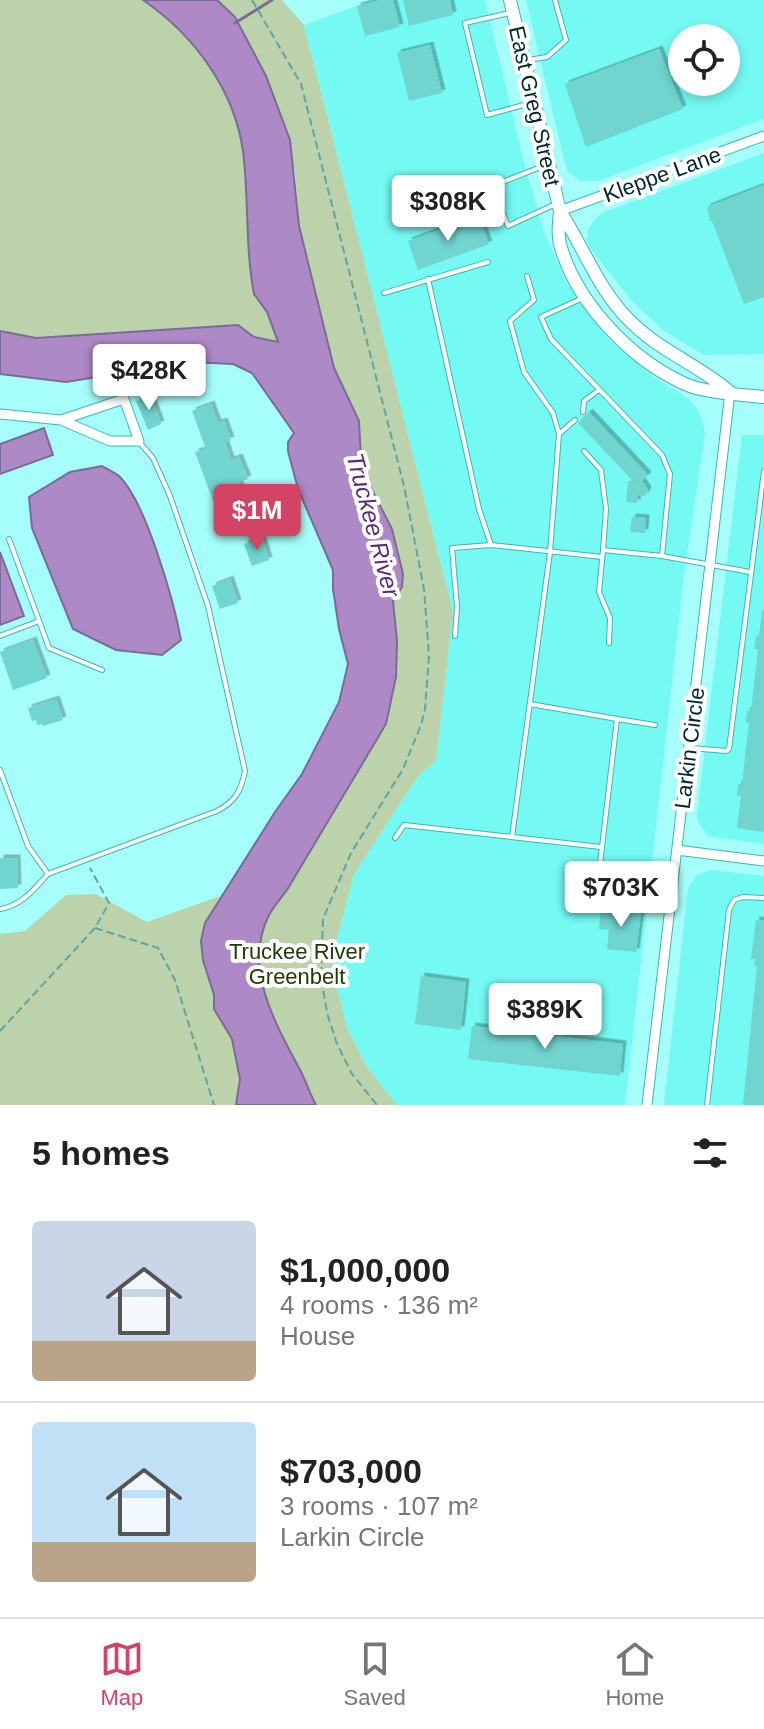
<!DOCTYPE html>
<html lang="en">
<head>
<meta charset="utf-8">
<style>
  body { margin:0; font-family:Arial,sans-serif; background:#f2f2f2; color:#222; height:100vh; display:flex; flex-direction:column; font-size:30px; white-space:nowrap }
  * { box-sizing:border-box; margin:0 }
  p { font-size:26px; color:#767676 }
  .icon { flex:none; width:44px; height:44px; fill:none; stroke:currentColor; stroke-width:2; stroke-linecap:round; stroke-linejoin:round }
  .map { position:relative; height:1105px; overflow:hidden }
  .side { display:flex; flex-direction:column; background:#fff; flex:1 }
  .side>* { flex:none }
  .tools { position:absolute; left:668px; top:24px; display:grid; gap:16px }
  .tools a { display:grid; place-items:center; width:72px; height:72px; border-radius:50%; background:#fff; box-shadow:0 4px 12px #0003; font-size:40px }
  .price { position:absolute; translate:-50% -68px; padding:0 18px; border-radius:8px; background:#fff; color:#222; font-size:26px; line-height:52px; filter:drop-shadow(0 2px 4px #0008) }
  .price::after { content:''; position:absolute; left:50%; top:48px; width:24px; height:18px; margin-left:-12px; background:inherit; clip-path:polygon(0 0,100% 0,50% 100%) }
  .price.current { background:#d34363; color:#fff }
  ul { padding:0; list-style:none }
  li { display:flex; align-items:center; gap:24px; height:200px; padding:0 32px }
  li+li { border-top:2px solid #e0e0e0 }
  li span { display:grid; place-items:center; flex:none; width:224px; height:160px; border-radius:8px; color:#555 }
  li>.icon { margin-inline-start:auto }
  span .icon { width:96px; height:96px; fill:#fffc; stroke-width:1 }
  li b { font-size:34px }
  h2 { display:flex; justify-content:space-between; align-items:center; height:96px; padding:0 32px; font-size:34px }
  .dock { display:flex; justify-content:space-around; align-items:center; height:112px; border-top:2px solid #e0e0e0; background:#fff; font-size:22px; color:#767676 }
  .dock a { display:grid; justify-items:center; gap:4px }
  .dock .current { color:#d34363 }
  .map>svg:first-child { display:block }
  .built { fill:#74f9f3; fill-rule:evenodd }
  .green { fill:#bcd2ab }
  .water { fill:#ad89c6; stroke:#796c96; stroke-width:2 }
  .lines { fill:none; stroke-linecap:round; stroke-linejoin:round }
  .stream { stroke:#796c96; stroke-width:3 }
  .building { fill:#6fd4cf; filter:url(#shadow) }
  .lane-casing { stroke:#3ab7b2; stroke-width:6 }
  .street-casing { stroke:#3ab7b2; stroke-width:11 }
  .secondary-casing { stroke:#3ab7b2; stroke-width:14 }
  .path { stroke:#60a5a1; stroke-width:2; stroke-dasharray:8 4; stroke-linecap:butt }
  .lane { stroke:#fff; stroke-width:4 }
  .street { stroke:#fff; stroke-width:9 }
  .secondary { stroke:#fff; stroke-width:12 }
  .labels { text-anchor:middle; stroke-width:8; stroke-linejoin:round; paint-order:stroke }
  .street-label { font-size:22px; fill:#012927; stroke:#fff }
  .park-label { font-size:22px; fill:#23390a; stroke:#fff }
  .water-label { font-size:24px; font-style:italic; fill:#5b2c75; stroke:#fff }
</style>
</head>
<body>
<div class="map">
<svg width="764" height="1105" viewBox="0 0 764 1105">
  <defs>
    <filter id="shadow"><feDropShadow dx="3.5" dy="-3.5" stdDeviation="0" flood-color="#0004"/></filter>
  </defs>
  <rect width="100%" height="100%" fill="#a5fef9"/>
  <path class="built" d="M373,0H485L524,163L543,229L565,280L608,339L655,378L686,397L695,406L703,421L705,435L684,574L625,1105H397L367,1067L347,1028L339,1003L334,980V950L354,874L418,776L436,760L453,612L304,25Z
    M526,0H764V119L598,181H580L568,172L565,164ZM682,38H726V82H682Z
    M764,153V354L704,355L663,330L631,300L590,248L587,239L588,229L598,216L607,211Z
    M742,435H764V844L708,836L698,822L697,814Z
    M710,870L764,876V1105H664L688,888L697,875Z"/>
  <path class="green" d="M0,0H143L171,22L201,53L219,81L237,123L243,152L254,294L267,312L278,343L254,337L238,325L36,338L0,331Z
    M217,0H282L304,25L453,612L436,760L418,776L354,874L334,950L335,980L347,1028L367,1067L397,1105H316C309,1092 305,1078 298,1066C274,1021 243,966 269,915C274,906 281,898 287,890L386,724L396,677L397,641L393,601L402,587L378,499L367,480L361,459L359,421L334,368L299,226L295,171L266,76L244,36L226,8Z
    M96,894L147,922L220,896L205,923L203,960L214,995V1009L232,1039L237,1061L240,1079L236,1105H0V934L25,931L66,895Z"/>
  <path class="water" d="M143,0H217L235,17L266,76L290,140L299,226L334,368L359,421L361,459L367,480L392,529L403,574L402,587L393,601L397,641L396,677L386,724L287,890C281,898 274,906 269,915C243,966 274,1021 298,1066C305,1078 309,1092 316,1105H236L240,1079L232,1039L214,1009V995L203,960L201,941L205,923L275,812L302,774L339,702L348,664L339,629L333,589V570L298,489L288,451V442L294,433L252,373L233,364L190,362L66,382L0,374V331L36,338L238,325L254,337L278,342L267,312L254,294C245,247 249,198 243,151C234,89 194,35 143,0Z
    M44,428L53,455L0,474V444Z
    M102,466C107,469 114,472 119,476C146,502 174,602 181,640L162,655L116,650L73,629L32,528L29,497L70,472Z
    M0,552L24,616L0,625Z"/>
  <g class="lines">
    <path class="stream" d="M235,23L272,0"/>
  </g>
  <path class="building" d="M380,0H393L400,27L365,36L357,6Z
    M403,0H450L453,15L409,26Z
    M430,45L442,93L409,101L397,53Z
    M659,49L683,109L586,147L565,84Z
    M764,185V297L744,304L712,221H710L707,207Z
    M478,215L489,244L418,270L408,241Z
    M150,395L161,424L148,430L136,401Z
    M211,404L218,423L224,421L231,440L225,442L231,460L239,457L248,479L239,482L252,517L241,521L238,514L220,520L195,452L206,449L192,411Z
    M589,412L648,475L642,481L648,490L645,496L638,495L637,503L626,502L628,481L635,483L578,423Z
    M632,517L646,518L645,533L630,532Z
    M262,538L269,560L252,566L244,544Z
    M230,579L238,603L220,609L212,586Z
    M762,611H764V832L737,828L741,796H737L738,784H742L749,723H746L747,710L751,711L758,649H754L756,636L759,637Z
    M33,640L47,678L13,690L0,652Z
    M56,699L63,720L43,726L42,724L37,725L36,720L32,721L28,708Z
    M0,858H17L18,888L0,889Z
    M601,909L641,913L636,952L607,949L609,930L599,929Z
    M756,920L764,921V1105H743L757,966H754L755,959H751Z
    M421,976L466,982L461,1030L415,1024Z
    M472,1026L623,1044L620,1076L468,1059Z"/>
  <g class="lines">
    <defs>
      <path id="lane" d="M510,13L465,23L487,115L531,103
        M528,60L547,57L566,40L555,0
        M546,165L492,186L508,226L558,203
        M428,279L479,509L491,545L602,557
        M384,293L488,262
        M585,297L541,317L551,339L662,455L670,474L662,556L750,572
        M583,412L584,401L599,390
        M559,434L575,420
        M584,451L601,470L606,509L603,550L662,556
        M9,539L49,648L102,670
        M603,550L599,592L610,618L609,643
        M0,636L39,621
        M455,636L457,607L452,548L491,545
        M530,704L617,719L597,890
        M617,719L655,725
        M691,748L726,751L729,749L764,471
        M0,770L28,846L48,874C34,889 22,906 0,909
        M512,837L550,552L559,434L553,413L524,372L510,321L534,300L527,276
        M395,838L404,825L601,847
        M48,874L217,811C236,801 241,791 245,771L208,606L170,496L153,458L140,443
        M707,1105L729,910L734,900L743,897L764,898"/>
      <path id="street" d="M560,211L764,136
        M0,414L61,420L110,441H139L124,399L61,420
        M677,850L764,861
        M647,1105L730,392"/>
      <path id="secondary" d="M510,0L560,211C559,224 557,236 561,248C579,306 634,363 690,386C708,393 744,395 764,397
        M560,211C584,248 598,289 629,320C659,351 699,365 730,392"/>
    </defs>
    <use href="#lane" class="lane-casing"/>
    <use href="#street" class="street-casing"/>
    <use href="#secondary" class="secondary-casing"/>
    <path class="path" d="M252,0L301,84L404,486L424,589L429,656L425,709L421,725L403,769L351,853L323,919L321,976L327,1013L337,1044L352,1074L377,1105
      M95,928L158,948L175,980L214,1105
      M0,1031L95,928L109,903L90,868"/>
    <use href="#lane" class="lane"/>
    <use href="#street" class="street"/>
    <use href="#secondary" class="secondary"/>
  </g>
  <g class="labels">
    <g class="street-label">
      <text transform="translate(535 106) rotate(77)" y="8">East Greg Street</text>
      <text transform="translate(662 174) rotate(-20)" y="8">Kleppe Lane</text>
      <text transform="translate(689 748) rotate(-83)" y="8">Larkin Circle</text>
    </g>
    <g class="park-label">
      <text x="297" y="959">Truckee River<tspan x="297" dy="25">Greenbelt</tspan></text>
    </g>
    <g class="water-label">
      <text transform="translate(373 525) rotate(75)" y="8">Truckee River</text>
    </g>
  </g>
</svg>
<div class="tools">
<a><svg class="icon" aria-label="locate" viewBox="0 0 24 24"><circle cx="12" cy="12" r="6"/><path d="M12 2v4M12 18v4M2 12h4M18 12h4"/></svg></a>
</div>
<b class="price" style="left:448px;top:243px">$308K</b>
<b class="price" style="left:149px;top:412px">$428K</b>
<b class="price current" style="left:257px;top:552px">$1M</b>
<b class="price" style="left:621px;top:929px">$703K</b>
<b class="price" style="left:545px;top:1051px">$389K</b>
</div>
<section class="side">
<h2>5 homes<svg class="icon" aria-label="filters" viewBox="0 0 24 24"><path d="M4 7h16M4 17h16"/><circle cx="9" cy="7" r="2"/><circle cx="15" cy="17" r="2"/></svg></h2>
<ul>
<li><span style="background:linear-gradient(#c9d6e8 75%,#b9a48a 0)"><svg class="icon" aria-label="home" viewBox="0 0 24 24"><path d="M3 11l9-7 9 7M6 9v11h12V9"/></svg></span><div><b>$1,000,000</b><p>4 rooms · 136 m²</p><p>House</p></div></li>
<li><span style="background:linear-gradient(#bfe0f5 75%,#b9a48a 0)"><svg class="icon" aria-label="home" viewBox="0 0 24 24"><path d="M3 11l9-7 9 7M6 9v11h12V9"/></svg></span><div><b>$703,000</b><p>3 rooms · 107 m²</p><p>Larkin Circle</p></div></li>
</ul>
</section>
<nav class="dock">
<a class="current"><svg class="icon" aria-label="map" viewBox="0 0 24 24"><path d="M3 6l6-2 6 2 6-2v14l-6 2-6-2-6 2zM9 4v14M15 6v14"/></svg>Map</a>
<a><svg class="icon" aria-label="saved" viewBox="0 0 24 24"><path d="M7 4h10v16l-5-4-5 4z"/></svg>Saved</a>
<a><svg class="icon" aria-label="home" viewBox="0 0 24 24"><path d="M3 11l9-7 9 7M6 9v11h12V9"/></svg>Home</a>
</nav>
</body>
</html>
